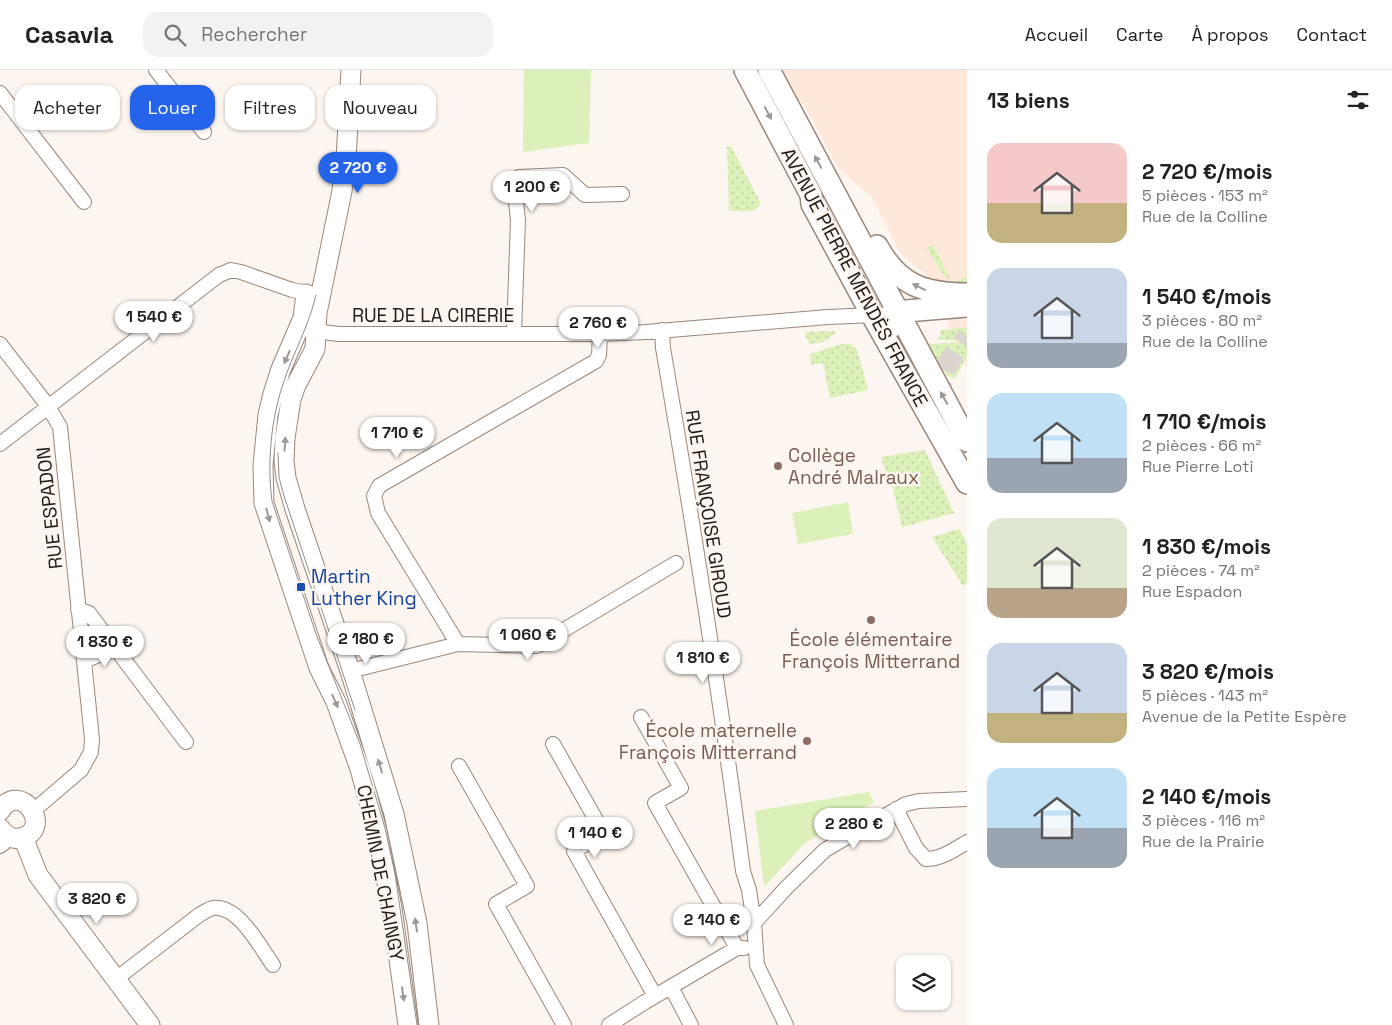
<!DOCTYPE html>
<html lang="fr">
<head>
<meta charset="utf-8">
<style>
  body { margin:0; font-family:"Space Grotesk",sans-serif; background:#f2f2f2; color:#222; height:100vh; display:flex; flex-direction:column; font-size:19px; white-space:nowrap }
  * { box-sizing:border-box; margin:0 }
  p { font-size:16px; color:#767676 }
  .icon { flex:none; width:28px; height:28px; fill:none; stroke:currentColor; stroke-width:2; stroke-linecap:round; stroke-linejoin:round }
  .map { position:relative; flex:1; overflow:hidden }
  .side { display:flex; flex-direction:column; background:#fff; width:425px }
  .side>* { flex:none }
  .top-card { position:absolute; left:15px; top:15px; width:475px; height:45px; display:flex; gap:10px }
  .buttons { position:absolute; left:896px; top:885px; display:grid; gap:10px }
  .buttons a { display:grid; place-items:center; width:55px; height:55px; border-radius:10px; background:#fff; box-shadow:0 1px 4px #0004; font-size:25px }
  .price { position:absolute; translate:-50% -42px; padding:0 11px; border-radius:18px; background:#fff; color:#222; font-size:16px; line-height:32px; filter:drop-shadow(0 1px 2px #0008) }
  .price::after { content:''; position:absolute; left:50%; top:30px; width:15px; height:11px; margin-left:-8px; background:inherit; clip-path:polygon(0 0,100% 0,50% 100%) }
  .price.current { background:#2563eb; color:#fff }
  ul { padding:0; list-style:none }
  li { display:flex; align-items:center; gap:15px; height:125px; padding:0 20px }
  li span { display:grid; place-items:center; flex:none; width:140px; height:100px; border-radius:15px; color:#555 }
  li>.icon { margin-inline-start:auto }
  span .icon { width:60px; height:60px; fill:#fffc; stroke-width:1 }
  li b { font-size:21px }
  h2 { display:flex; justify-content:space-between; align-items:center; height:60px; padding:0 20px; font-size:21px }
  .tag { padding:0 18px; border-radius:15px; background:#fff; box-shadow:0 1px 4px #0004; font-size:18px; line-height:45px }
  .tag.current { background:#2563eb; color:#fff }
  header { display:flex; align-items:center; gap:30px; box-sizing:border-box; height:70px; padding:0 25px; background:#fff; border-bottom:1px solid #e0e0e0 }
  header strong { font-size:24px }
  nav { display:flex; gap:28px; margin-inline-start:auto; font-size:18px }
  .search { width:350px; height:45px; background:#f2f2f2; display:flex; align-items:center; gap:12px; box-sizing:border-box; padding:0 18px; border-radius:15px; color:#767676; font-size:19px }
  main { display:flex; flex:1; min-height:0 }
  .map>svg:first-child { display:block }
  .commercial { fill:#fde8da }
  .grass { fill:url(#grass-dots) }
  .park { fill:#dcf0ba }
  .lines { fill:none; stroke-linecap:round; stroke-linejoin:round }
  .primary-tunnel { stroke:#dcd4ce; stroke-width:21; stroke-dasharray:21 11; stroke-linecap:butt }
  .street-casing { stroke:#99877a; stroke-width:16 }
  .secondary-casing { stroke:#99877a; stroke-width:21 }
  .primary-casing { stroke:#99877a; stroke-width:24 }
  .street { stroke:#fff; stroke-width:14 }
  .secondary { stroke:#fff; stroke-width:19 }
  .primary { stroke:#fff; stroke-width:21 }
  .tram { stroke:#938b86; stroke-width:1 }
  .oneway { fill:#9b9896 }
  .education-dot { fill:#8d6e63; stroke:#fdf5ef; stroke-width:2 }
  .transit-dot { fill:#1a4fb4; stroke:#fdf5ef; stroke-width:2 }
  .labels { text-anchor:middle; stroke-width:5; stroke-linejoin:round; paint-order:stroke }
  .street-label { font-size:19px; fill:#211a15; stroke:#fdf5ef }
  .education-label { font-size:19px; fill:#785e54; stroke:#fdf5ef; text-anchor:start }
  .transit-label { font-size:19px; fill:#164399; stroke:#fdf5ef; text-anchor:start }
</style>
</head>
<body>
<header>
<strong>Casavia</strong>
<div class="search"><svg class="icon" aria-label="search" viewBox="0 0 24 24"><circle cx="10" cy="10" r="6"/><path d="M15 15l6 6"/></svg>Rechercher</div>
<nav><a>Accueil</a><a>Carte</a><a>À propos</a><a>Contact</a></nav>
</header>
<main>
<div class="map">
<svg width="967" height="955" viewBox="0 0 967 955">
  <defs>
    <pattern id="grass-dots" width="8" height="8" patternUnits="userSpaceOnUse" patternTransform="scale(1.25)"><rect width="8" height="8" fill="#dcf0ba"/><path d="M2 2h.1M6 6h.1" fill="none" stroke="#bccd9f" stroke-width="1.8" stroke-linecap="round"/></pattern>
  </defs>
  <rect width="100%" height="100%" fill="#fdf5ef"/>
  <path class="commercial" d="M776,0H967V298L951,262L937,214L901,184L871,126L839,99L803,33L790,27Z"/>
  <path class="grass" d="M731,76L761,134L753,141H729L727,77Z
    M933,174L951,211L956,212L967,206V219C945,213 938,196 927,178Z
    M967,258V270H939L938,267L941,266L940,260Z
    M826,261L837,262L823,272L809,274L808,268L806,269L805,262Z
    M967,272V286L955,309L947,306L929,274Z
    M841,274H850L857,279L868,320L830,328L823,293L811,295L810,284Z
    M925,380L954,443L902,457L891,410L886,404L881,387Z
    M959,459L967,473V513L963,516L932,467Z"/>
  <path class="park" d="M524,0H591L589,73L523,82Z
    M848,432L853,464L798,474L792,443Z
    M869,722L874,732L805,773L764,817L755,741Z"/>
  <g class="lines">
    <path class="primary-tunnel" d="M943,332C942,327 941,321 941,316C941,300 957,279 967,267"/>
    <defs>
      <path id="street" d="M156,0L204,62
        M0,23L84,132
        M306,260L339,264H600L646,262L828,247L898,244
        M662,260L663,278C693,452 720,626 743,801L749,820L754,853L757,895L786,955
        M514,263L518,150L515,123L519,107L563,105L585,125L622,124
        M0,274L48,336L60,357L92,669L91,682L81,700L33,741
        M0,374L219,205L231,200L241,202L292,220L314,224
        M78,539L89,543L186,672
        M458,574L378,443L374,426L379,416L596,291L599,285L600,264
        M84,591L116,578
        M350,601L458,574L537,576L676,493
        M641,647L681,718L655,733L737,878
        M553,674L604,764L574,781L655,926
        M459,696L527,816L496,834L564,955
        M896,739L916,778L926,789C941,789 954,780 967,772
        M0,776L4,773L5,764
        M754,853L787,817L825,780L856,762L906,734L919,731L967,729
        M116,909L199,845C203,843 208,839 213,838C239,835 260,877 273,895
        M671,917L691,955
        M609,955L645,932L737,878H744"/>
      <path id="secondary" d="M351,0L346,89L342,121L317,243L315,279L296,315L291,329L285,368L284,391L286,408L295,439L350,601L394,744L417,853L429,955
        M306,224L303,248L281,299L273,324L268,345L263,395L264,433L319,598L336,632L360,699L377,761L392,838L408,955
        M0,741C20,708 56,760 20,768C11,770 5,765 0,758
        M23,767L38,805L150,955"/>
      <path id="primary" d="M745,0L811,125L812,134L872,245L967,413
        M769,0L967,371
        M877,176C898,215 924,224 967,224
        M893,256L898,244L906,241L967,236"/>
    </defs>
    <use href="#street" class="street-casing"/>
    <use href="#secondary" class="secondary-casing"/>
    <use href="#primary" class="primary-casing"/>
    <use href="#street" class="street"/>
    <use href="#secondary" class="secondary"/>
    <use href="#primary" class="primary"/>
    <path class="tram" d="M316,225C309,256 293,283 283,314C271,350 267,393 272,431L316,564L360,674L385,758L395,804L417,955
      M278,383L279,407L283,423L355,640"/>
  </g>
  <defs><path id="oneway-solid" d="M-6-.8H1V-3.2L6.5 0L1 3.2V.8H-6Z" transform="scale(1.25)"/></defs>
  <g class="oneway">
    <use href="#oneway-solid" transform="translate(768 43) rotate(62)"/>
    <use href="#oneway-solid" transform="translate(818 92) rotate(-118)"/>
    <use href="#oneway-solid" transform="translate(919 217) rotate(-154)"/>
    <use href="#oneway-solid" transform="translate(287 287) rotate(114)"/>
    <use href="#oneway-solid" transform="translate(944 328) rotate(-119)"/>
    <use href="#oneway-solid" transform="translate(285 374) rotate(-86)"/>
    <use href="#oneway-solid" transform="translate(268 445) rotate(75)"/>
    <use href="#oneway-solid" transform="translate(335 631) rotate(66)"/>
    <use href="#oneway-solid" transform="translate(380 696) rotate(-107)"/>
    <use href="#oneway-solid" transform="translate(416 855) rotate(-98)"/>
    <use href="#oneway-solid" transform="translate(403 924) rotate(82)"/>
  </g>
  <g class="education-dot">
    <circle cx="778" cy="396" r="5"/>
    <circle cx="871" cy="550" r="5"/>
    <circle cx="807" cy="671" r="5"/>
  </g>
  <rect class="transit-dot" x="296" y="512" width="10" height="10" rx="2.5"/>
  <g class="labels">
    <g class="street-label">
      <text transform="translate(855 207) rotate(62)" y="7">AVENUE PIERRE MENDÈS FRANCE</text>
      <text x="433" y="252">RUE DE LA CIRERIE</text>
      <text transform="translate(49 438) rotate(-96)" y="7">RUE ESPADON</text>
      <text transform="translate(709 444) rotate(81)" y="7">RUE FRANÇOISE GIROUD</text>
      <text transform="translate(381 803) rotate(79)" y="7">CHEMIN DE CHAINGY</text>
    </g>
    <g class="education-label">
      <text x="788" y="392">Collège<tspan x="788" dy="22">André Malraux</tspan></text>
      <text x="871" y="576" text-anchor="middle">École élémentaire<tspan x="871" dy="22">François Mitterrand</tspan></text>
      <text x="797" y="667" text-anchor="end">École maternelle<tspan x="797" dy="22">François Mitterrand</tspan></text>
    </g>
    <g class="transit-label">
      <text x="311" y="513">Martin<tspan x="311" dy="22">Luther King</tspan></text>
    </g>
  </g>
</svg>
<div class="buttons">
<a><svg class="icon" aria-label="layers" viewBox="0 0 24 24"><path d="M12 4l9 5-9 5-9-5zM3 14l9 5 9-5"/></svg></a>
</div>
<b class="price current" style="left:358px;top:124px">2 720 €</b>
<b class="price" style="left:532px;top:143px">1 200 €</b>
<b class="price" style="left:154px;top:273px">1 540 €</b>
<b class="price" style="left:598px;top:279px">2 760 €</b>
<b class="price" style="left:397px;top:389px">1 710 €</b>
<b class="price" style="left:528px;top:591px">1 060 €</b>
<b class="price" style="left:366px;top:595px">2 180 €</b>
<b class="price" style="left:105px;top:598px">1 830 €</b>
<b class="price" style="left:703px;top:614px">1 810 €</b>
<b class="price" style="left:854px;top:780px">2 280 €</b>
<b class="price" style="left:595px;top:789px">1 140 €</b>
<b class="price" style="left:97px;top:855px">3 820 €</b>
<b class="price" style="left:712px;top:876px">2 140 €</b>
<div class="top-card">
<a class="tag">Acheter</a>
<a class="tag current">Louer</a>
<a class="tag">Filtres</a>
<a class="tag">Nouveau</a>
</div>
</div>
<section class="side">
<h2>13 biens<svg class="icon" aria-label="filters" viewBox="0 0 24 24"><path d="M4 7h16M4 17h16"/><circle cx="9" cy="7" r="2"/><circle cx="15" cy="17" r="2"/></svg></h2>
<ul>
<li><span style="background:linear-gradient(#f6c9c9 60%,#c2b280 0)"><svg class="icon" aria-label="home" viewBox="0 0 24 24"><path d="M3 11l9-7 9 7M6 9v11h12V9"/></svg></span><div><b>2 720 €/mois</b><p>5 pièces · 153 m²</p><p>Rue de la Colline</p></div></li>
<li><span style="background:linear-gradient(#c9d6e8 75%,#9aa5b1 0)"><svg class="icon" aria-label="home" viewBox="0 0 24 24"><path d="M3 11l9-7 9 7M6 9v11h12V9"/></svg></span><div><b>1 540 €/mois</b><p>3 pièces · 80 m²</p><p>Rue de la Colline</p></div></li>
<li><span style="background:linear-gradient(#bfe0f5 65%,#9aa5b1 0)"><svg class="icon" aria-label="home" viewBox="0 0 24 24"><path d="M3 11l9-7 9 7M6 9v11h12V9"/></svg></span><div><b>1 710 €/mois</b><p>2 pièces · 66 m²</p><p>Rue Pierre Loti</p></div></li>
<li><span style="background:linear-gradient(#dfe7d0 70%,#b9a48a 0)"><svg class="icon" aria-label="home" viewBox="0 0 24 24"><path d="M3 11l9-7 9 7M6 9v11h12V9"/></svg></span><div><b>1 830 €/mois</b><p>2 pièces · 74 m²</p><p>Rue Espadon</p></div></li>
<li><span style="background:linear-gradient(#c9d6e8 70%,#c2b280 0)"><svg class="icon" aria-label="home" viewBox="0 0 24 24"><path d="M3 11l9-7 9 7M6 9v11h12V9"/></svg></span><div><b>3 820 €/mois</b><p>5 pièces · 143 m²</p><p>Avenue de la Petite Espère</p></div></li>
<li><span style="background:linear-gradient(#bfe0f5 60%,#9aa5b1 0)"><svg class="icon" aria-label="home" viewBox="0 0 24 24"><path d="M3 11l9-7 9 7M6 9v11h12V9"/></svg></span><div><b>2 140 €/mois</b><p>3 pièces · 116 m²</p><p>Rue de la Prairie</p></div></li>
</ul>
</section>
</main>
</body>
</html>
